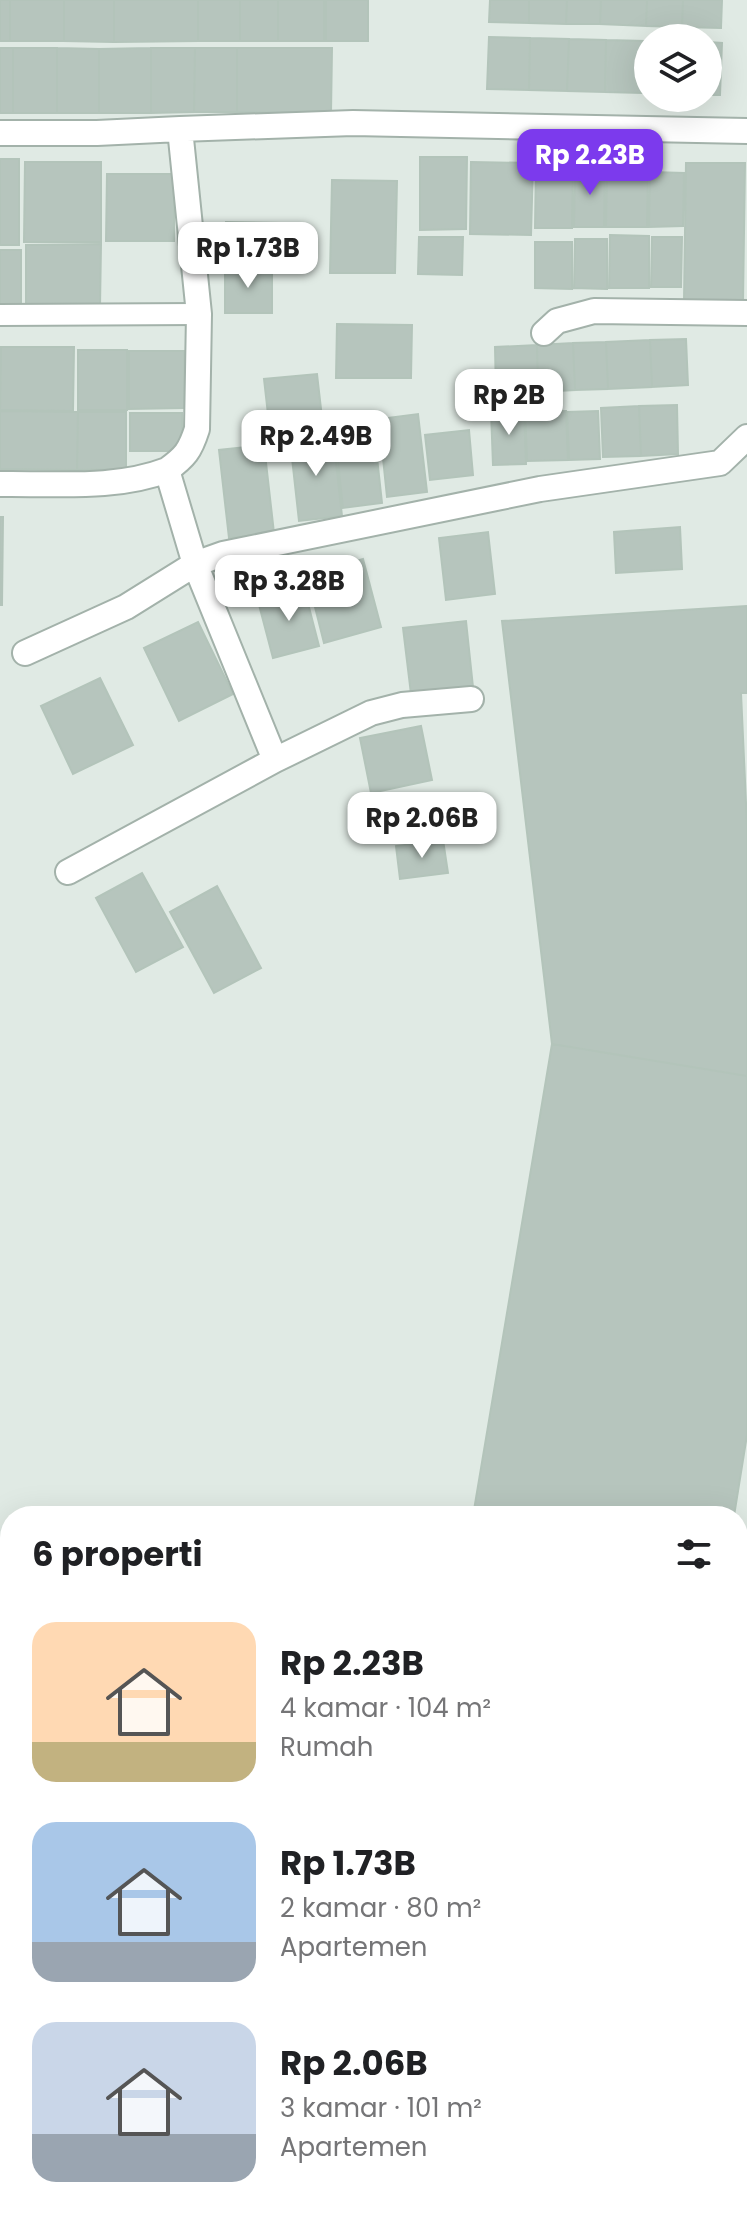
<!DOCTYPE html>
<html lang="id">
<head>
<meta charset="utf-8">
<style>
  body { margin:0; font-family:Poppins,sans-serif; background:#f6f6f6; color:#202124; height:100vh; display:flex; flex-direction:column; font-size:30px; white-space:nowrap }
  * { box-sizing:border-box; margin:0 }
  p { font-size:26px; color:#757577 }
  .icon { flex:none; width:44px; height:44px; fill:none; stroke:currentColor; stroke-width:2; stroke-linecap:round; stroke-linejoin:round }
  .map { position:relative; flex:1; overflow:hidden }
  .details { position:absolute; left:0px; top:1506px; width:748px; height:714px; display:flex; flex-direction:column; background:#fff; border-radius:32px 32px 0 0; box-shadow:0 8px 32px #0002 }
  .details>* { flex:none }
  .controls { position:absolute; left:634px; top:24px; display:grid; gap:16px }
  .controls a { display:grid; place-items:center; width:88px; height:88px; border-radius:50%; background:#fff; box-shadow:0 8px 32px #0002; font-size:40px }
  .price { position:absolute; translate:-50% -68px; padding:0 18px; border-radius:16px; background:#fff; color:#222; font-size:26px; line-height:52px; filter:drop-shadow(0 2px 4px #0008) }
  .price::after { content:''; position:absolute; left:50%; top:48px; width:24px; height:18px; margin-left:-12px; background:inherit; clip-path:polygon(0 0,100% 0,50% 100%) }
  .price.selected { background:#7c3aed; color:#fff }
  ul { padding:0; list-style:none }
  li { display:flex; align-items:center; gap:24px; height:200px; padding:0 32px }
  li span { display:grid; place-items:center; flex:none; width:224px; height:160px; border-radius:24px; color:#555 }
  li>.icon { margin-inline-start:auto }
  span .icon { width:96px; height:96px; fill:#fffc; stroke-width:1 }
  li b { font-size:34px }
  h2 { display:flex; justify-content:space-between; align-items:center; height:96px; padding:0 32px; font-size:34px }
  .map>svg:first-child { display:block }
  .building { fill:#b6c5bd; stroke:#b3c4ba; stroke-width:2 }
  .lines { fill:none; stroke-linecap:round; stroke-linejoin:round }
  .lane-casing { stroke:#a3b2aa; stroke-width:24 }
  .street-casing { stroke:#a3b2aa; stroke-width:28 }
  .lane { stroke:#fff; stroke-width:20 }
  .street { stroke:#fff; stroke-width:24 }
</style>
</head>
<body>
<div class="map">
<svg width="747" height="2219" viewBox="0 0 747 2219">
  <rect width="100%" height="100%" fill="#e0eae4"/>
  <path class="building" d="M0,0H10V41H0Z
    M10,0H64V41H10Z
    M64,0H114V42L64,41Z
    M114,0H198V41L114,42Z
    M198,0H240V41H198Z
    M240,0H278V41H240Z
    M278,0H324V41H278Z
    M326,0H368V41H326Z
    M490,0H529V23L489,22Z
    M529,0H567L566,24L529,23Z
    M567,0H601L600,24H566Z
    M601,0H647L646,26L600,24Z
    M647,0H683L682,27L646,26Z
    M683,0H722L721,28L682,27Z
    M489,37L530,38L529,90L487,89Z
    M530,38L569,39L567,91L529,90Z
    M569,39L606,40L605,92L567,91Z
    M606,40L645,41L643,93L605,92Z
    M645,41H648V93H643Z
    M708,42L722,43L720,95H708Z
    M0,48H13V113H0Z
    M13,48H57V113H13Z
    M57,48L99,49V113H57Z
    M151,48H195L194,112L151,113Z
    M151,48V113H99V49Z
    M195,48H237V112H194Z
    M237,48H332L331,113L237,112Z
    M420,157H467L466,229L420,230Z
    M0,159H19V245H0Z
    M25,162H101V242H24Z
    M471,162L533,163L531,235L470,234Z
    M536,162L573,163L572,228H535Z
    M686,163H745L743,302L684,301Z
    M575,167H605L604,227H574Z
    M607,169L648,170L647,227H606Z
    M650,172L684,173L683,226L649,227Z
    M107,174H174V241H106Z
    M332,180L397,181L395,273H330Z
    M226,222L280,223V266L225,265Z
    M610,235L649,236V288H609Z
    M419,237H463L462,275L418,274Z
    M652,237H682L681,287H651Z
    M575,239H607V289L574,288Z
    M535,242H572V289L535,288Z
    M101,244L100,307H26V245Z
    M0,250H21V307H0Z
    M225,267L272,268V313H225Z
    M337,324L412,325L411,378H336Z
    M686,339L688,385L652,387L650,340Z
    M650,340L652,387L608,389L606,342Z
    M606,342L608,389L575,390L573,343Z
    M573,343L575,390L538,392L537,345Z
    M537,345L538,392L496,393L495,347Z
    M1,347H74L73,411L0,410Z
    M78,350H127V410H78Z
    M129,351H184V408L129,409Z
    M317,374L324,435L271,441L264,379Z
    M677,405L678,454L641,456L639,406Z
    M639,406L641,456L603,457L601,408Z
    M524,409L526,464L493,465L491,411Z
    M0,411L78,412L77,470L0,469Z
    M566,411L568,460L527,461L525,412Z
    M598,411L600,459L569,460L567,412Z
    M78,412H126V469L77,470Z
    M130,413H182V451H130Z
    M418,414L427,492L387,497L379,419Z
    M374,430L382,503L343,508L335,434Z
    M469,430L473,475L430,480L425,435Z
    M333,435L342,516L299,521L290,440Z
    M264,445L274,533L229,538L219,450Z
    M0,517H3L2,605H0Z
    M680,527L682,569L616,573L614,532Z
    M488,532L495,594L446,600L439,538Z
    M363,559L381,627L324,643L307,575Z
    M304,588L319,646L273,658L258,601Z
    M747,606V693H741L747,825V1076L552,1044L502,621Z
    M466,621L473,687L411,694L403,628Z
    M198,622L233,694L179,721L144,648Z
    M100,678L133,745L73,774L41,706Z
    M421,726L432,780L371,793L360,738Z
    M443,840L448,873L400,879L396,846Z
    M142,873L183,947L136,972L96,898Z
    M217,886L261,968L214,993L170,912Z
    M552,1044L747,1076V1435L734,1516H473Z
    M738,1663L747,1664V1894L738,1893Z
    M738,1918L747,1919V1972L738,1971Z
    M738,1995L747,1996V2062L738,2061Z
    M738,2079L747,2081V2142L738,2140Z"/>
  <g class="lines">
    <defs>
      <path id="lane" d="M0,315L199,314"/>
      <path id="street" d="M180,129L353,123L747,131
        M0,133H97L180,129L199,314L197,429C190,451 185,457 167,470
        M544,333L557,321L594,311L747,313
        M0,484C55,483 115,490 167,470L195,564L275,760L68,872
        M25,653L126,607L195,564L223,554L540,489L720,463L747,437
        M275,760L371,713L402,705L471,699
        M738,2201H747
        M214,2219L219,2210
        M456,2219L458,2210"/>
    </defs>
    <use href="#lane" class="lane-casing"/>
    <use href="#street" class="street-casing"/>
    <use href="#lane" class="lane"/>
    <use href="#street" class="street"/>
  </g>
</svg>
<div class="controls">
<a><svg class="icon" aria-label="layers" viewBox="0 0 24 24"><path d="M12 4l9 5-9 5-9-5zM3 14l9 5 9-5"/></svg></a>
</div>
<b class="price selected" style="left:590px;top:197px">Rp 2.23B</b>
<b class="price" style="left:248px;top:290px">Rp 1.73B</b>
<b class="price" style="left:509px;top:437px">Rp 2B</b>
<b class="price" style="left:316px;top:478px">Rp 2.49B</b>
<b class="price" style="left:289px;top:623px">Rp 3.28B</b>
<b class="price" style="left:422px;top:860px">Rp 2.06B</b>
<section class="details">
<h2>6 properti<svg class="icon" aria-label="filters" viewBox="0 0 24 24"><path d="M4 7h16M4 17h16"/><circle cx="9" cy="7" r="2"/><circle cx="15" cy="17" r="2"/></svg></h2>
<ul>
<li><span style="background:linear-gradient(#ffd9b3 75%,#c2b280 0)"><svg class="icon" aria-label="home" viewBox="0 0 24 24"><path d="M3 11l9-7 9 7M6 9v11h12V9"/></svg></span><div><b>Rp 2.23B</b><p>4 kamar · 104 m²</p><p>Rumah</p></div></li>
<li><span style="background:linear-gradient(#a9c7e8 75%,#9aa5b1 0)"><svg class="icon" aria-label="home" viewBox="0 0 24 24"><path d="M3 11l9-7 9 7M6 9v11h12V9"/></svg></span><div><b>Rp 1.73B</b><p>2 kamar · 80 m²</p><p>Apartemen</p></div></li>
<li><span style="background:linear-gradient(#c9d6e8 70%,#9aa5b1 0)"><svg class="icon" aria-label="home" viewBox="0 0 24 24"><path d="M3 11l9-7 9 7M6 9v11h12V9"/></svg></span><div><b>Rp 2.06B</b><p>3 kamar · 101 m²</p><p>Apartemen</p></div></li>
</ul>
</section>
</div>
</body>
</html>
